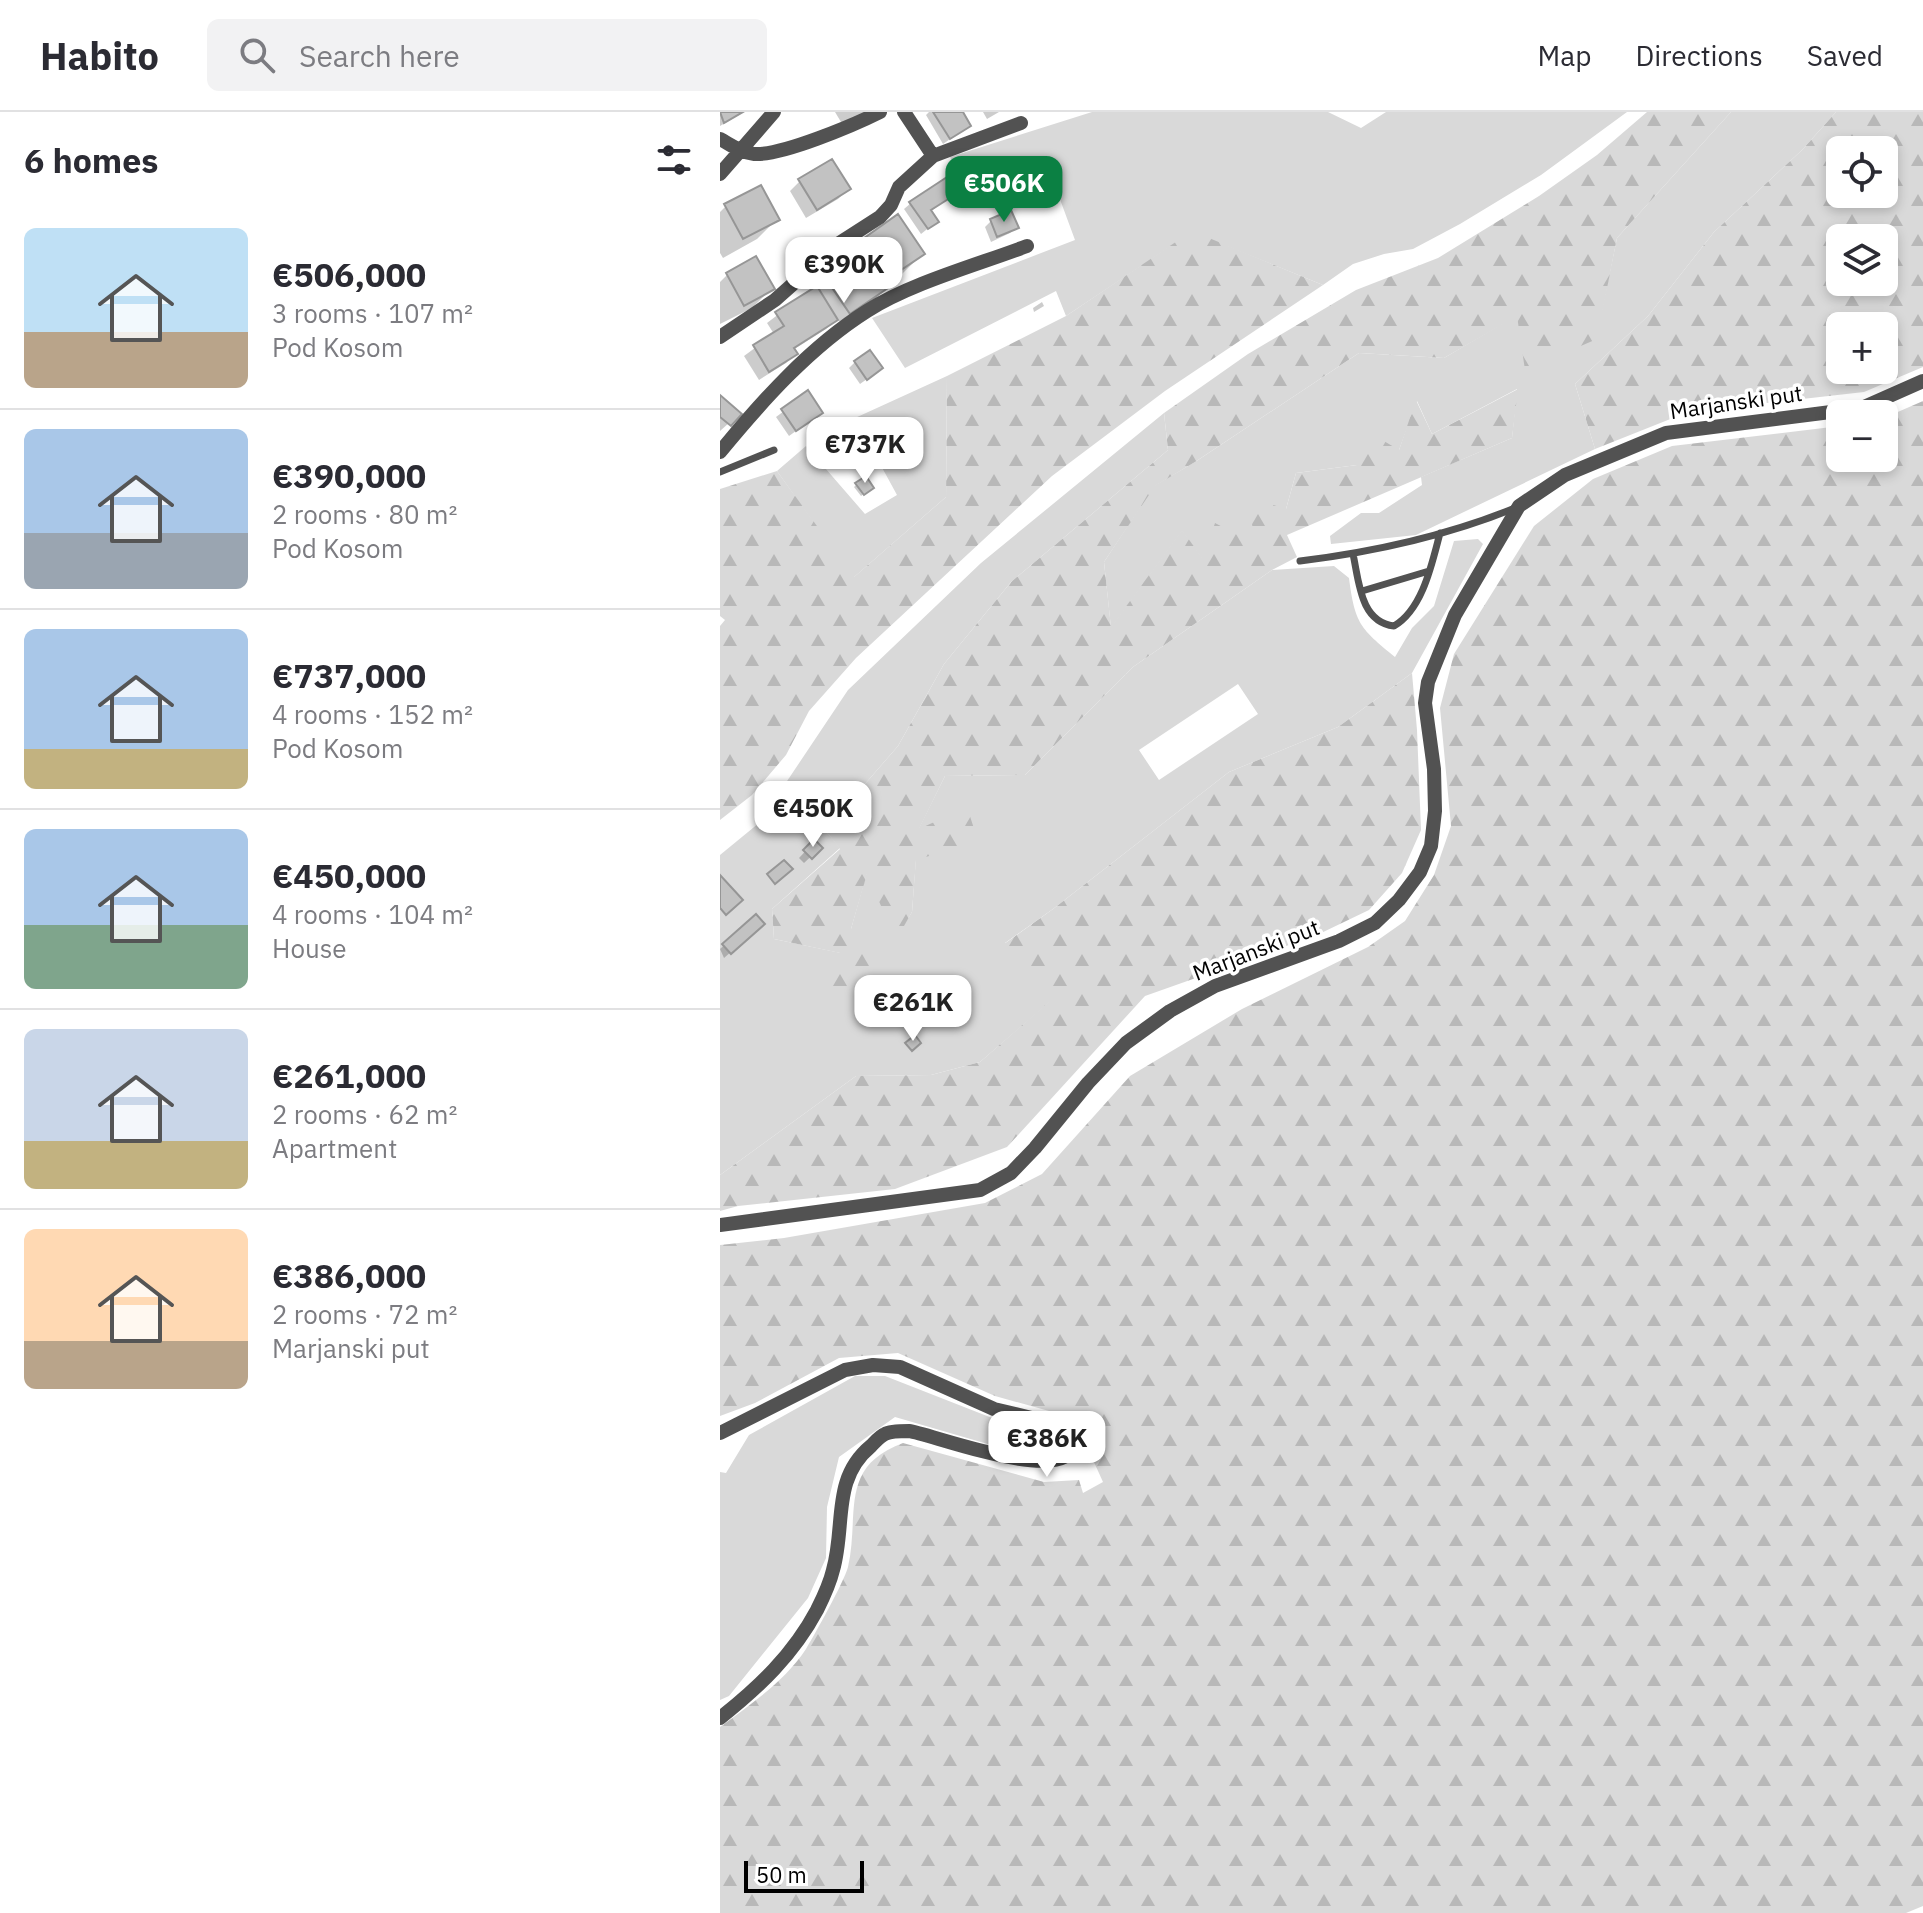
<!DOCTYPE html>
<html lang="en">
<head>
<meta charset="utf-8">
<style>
  body { margin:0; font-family:"IBM Plex Sans",sans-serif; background:#f2f2f3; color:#2b2b33; height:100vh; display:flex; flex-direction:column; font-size:30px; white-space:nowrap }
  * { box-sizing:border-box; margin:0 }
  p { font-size:26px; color:#7c7c81 }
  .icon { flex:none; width:44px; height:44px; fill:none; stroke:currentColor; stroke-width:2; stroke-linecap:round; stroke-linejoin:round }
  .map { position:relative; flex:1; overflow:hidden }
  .side { display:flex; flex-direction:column; background:#fff; width:720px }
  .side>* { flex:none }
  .controls { position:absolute; left:1106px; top:24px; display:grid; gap:16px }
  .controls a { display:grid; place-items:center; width:72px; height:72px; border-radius:12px; background:#fff; box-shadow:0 4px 12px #0003; font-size:40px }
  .scale { position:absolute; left:24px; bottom:20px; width:120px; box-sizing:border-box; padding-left:8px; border:4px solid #000; border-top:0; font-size:22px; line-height:28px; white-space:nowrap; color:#000; -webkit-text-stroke:6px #fff; paint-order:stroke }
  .price { position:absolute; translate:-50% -68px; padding:0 18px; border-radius:16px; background:#fff; color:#222; font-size:26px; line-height:52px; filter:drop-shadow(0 2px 4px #0008) }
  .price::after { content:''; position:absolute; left:50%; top:48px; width:24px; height:18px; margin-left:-12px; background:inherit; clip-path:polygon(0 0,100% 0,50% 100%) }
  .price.active { background:#0b8043; color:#fff }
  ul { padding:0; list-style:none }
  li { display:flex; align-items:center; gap:24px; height:200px; padding:0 24px }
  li+li { border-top:2px solid #e1e1e2 }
  li span { display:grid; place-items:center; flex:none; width:224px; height:160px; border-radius:12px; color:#555 }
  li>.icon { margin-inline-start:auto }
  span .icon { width:96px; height:96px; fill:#fffc; stroke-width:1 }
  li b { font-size:34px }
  h2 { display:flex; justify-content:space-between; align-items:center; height:96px; padding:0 24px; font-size:34px }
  header { display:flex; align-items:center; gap:48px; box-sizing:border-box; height:112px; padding:0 40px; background:#fff; border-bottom:2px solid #e1e1e2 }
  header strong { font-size:38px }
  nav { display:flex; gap:44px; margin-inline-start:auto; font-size:28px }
  .search { width:560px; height:72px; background:#f2f2f3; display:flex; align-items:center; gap:20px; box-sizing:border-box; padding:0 28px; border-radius:12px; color:#7c7c81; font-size:30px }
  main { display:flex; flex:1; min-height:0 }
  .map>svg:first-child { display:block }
  .green { fill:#d9d9d9; fill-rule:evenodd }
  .forest { fill:url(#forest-firs); fill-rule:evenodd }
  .shadow { fill:#0003 }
  .building { fill:#c2c2c2; stroke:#969696; stroke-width:2 }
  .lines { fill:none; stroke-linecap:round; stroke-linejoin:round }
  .service { stroke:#525252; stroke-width:7 }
  .minor { stroke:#525252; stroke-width:14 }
  .labels { text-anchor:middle; stroke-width:7; stroke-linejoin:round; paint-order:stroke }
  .street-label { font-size:22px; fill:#000; stroke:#fff }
</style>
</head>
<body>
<header>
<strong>Habito</strong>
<div class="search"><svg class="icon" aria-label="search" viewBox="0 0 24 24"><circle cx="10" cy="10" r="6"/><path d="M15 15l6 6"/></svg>Search here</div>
<nav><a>Map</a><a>Directions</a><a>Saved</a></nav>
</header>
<main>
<section class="side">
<h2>6 homes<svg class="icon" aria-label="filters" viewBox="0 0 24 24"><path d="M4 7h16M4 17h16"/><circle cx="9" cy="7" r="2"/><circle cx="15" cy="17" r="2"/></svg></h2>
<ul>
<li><span style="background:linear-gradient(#bfe0f5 65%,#b9a48a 0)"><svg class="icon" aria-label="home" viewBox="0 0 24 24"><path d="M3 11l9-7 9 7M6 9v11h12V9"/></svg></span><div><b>€506,000</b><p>3 rooms · 107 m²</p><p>Pod Kosom</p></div></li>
<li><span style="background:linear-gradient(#a9c7e8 65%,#9aa5b1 0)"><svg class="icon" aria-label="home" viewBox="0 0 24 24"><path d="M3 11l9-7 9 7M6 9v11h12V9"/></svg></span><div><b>€390,000</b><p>2 rooms · 80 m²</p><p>Pod Kosom</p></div></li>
<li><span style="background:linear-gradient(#a9c7e8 75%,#c2b280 0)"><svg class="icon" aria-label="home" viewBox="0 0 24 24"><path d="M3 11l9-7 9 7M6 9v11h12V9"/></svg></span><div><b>€737,000</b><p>4 rooms · 152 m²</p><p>Pod Kosom</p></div></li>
<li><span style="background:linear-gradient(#a9c7e8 60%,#7fa58c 0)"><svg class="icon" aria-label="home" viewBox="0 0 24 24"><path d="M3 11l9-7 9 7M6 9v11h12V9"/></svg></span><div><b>€450,000</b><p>4 rooms · 104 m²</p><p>House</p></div></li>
<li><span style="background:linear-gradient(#c9d6e8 70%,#c2b280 0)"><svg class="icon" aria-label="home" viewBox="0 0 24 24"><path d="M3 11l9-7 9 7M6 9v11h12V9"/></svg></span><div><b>€261,000</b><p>2 rooms · 62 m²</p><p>Apartment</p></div></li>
<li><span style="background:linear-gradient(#ffd9b3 70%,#b9a48a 0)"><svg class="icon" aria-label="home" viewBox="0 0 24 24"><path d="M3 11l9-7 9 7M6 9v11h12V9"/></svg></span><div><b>€386,000</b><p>2 rooms · 72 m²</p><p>Marjanski put</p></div></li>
</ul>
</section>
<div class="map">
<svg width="1203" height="1801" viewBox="0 0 1203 1801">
  <defs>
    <pattern id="forest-firs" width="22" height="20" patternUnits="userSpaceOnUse" patternTransform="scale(2)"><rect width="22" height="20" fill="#d9d9d9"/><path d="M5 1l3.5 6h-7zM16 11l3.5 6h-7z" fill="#b8b8b8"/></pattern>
  </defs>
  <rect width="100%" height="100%" fill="#fff"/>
  <path class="green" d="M372,0H608L641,16L666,0H907L821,63L740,112L693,137L664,142L633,152L603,173L472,120L346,204L336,179L185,256L152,206L355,128L331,63L249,85L230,45Z
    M1011,0H1116L1082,38L994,120L928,204L855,272L875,337L696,423L611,432L610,424L641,401H659L702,373L701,365L792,326L797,277L712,322L697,289L679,338L637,353L576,361L566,397L536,432L483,448L462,419L391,516L384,450L434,374L475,350L639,241L724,246L797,203L876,227L897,126Z
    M227,264L226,385L133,466L57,359L86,334L145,402L177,383L135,306Z
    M444,301L448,338L291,470L224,552L178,634L105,718L120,736L52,797L54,827L121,841L107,884L131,817L147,760L176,826L192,800L198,718L225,664L305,663L413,555L552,458L614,454L629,466C635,512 640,516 675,545L692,516L714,494L734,429L758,427L763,432L692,561L618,615L509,660L333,797L285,831L332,888L260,950L211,963L136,964L0,1063V743L39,711L128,578L261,451ZM518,572L538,602L439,668L419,638Z
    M135,1264H165L290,1313L335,1318L343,1334L313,1339L278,1335L175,1305L119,1345L107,1395L106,1446L88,1486L9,1584L0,1588V1360L6,1361L29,1323Z"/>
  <path class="forest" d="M927,0H1011L897,126L877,227L805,258L797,204L724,246L639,241L475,350L435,374L384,450L391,515L462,418L483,447L495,411L535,432L528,385L566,397L576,361L637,353L642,316L679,338L696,288L712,322L798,277L792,326L567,423L577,445L552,458L413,555L305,663L225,664L199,717L247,695L258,729L196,748L192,800L176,828L147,762L131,817L161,856L106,885L120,841L54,827L52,797L120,737L105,718L178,634L224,552L291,470L448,338L444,301L528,242L636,178L718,146L819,84L877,43Z
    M1116,0H1203V255L1144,280L968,300L875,337L855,272L928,204L994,120L1082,38ZM1164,38V82H1120V38ZM1164,126V170H1120V126ZM1120,214H1164V258H1120Z
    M472,119L603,173L445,279L332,364L136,546L89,599L66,643L32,683L0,708V514L5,508L0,504V377L57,359L134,465L226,385L227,264L346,204Z
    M1203,289V1794L1186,1801H0V1615C31,1592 64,1570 86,1537C95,1522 124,1470 128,1455C140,1402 118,1355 183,1331L324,1370L359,1368L363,1381L383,1370L354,1306L275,1284L178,1241L119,1246L35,1291L0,1304V1133L64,1126L265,1091L322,1062L410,964L522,897L648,835L685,809L714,763L731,714L720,596L734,542L814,414L873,367L952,334L1120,314V346H1164V306Z
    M692,561L697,618L701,718L682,761L649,798L597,823L425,884L287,1035L175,1077L18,1094L0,1099V1063L136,964L211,963L260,950L331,888L284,832L333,797L509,660L618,615Z"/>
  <path class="shadow" d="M0,0H24L0,14Z
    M115,0H150L124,15Z
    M209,0H240L249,14L223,32L206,3Z
    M263,0H279L267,7Z
    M80,69L128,77L118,87L86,106L70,79Z
    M238,79L210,100L216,110L201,122L184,97L191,91Z
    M6,94L57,107L37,127L3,146L0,141V100Z
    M271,109L296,115L290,121L271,130L265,115Z
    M141,130L202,142L182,162L164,174L166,176L156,186L120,210L117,206L106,217L73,238L75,241L66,251L39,268L24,244L54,222L47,211L123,153L121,150Z
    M36,147L52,176L32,196L0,212V170L7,163Z
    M322,190L324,194L314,200L313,196Z
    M135,250L154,262L140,272L129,256Z
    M88,281L101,301L69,324L56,305Z
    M0,286L19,302L0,319Z
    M137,372L149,378L141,384L134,375Z
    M94,730L100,736L84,751L79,746Z
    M36,805V818L4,846L0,837Z"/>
  <path class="building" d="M0,0H23L4,11Z
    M213,0H243L251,14L230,27Z
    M112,47L131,77L97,98L78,67Z
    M230,63L241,79L211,98L219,110L208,117L189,90Z
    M41,73L60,108L23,127L4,92Z
    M291,98L299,116L277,125L270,107Z
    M178,102L205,142L166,168L140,129Z
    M142,138L168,176L130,202L104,164Z
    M36,144L55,177L24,194L6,161Z
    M97,174L118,208L74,236L78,242L49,260L33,233L64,214L55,200Z
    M150,238L163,256L147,268L134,249Z
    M88,278L103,301L76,319L61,297Z
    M0,283L22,302L11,314L0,305Z
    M146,364L154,376L144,383L135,371Z
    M94,727L103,736L92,747L83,738Z
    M64,748L73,757L55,772L47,762Z
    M0,763L23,788L6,803L0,796Z
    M36,802L45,812L11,842L2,832Z
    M195,923L201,931L192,939L185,931Z"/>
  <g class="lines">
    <path class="service" d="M0,360L54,338
      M633,442C639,469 640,510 674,514C703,497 712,451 720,421
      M580,449C654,440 726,424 795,396
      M642,479L709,459"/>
    <path class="minor" d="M184,0L213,44
      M0,27C11,33 21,41 34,42C61,44 134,13 160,0
      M0,62L54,0
      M0,225L55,188L118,132L160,105L171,93L179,75L213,44L301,11
      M0,340C42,289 90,235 147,199C191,171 257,153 307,134
      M0,1113L260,1078L291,1061L315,1036L368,971L406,931L450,899L495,874L619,829L655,811L679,788L700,760L711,734L715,699L714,657L705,591L708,570L735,503L799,394L845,363L946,321L1142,296L1203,269
      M0,1321L125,1258L153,1253L180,1255L274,1297L336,1312L352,1320C371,1384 213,1322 189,1319C183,1319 170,1319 165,1322C160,1324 155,1330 151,1334C111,1367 126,1413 113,1458C110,1471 103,1486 97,1498C73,1543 39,1575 0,1606"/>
  </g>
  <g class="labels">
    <g class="street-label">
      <text transform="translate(1016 290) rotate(-8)" y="8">Marjanski put</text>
      <text transform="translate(536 838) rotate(-21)" y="8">Marjanski put</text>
    </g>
  </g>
</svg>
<div class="controls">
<a><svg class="icon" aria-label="locate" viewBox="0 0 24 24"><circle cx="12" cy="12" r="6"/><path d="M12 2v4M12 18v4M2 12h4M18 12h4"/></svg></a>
<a><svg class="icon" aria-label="layers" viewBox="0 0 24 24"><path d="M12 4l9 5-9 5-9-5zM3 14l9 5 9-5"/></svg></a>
<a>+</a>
<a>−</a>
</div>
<div class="scale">50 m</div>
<b class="price active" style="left:284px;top:112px">€506K</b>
<b class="price" style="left:124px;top:193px">€390K</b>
<b class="price" style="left:145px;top:373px">€737K</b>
<b class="price" style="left:93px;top:737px">€450K</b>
<b class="price" style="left:193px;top:931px">€261K</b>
<b class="price" style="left:327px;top:1367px">€386K</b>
</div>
</main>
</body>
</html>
